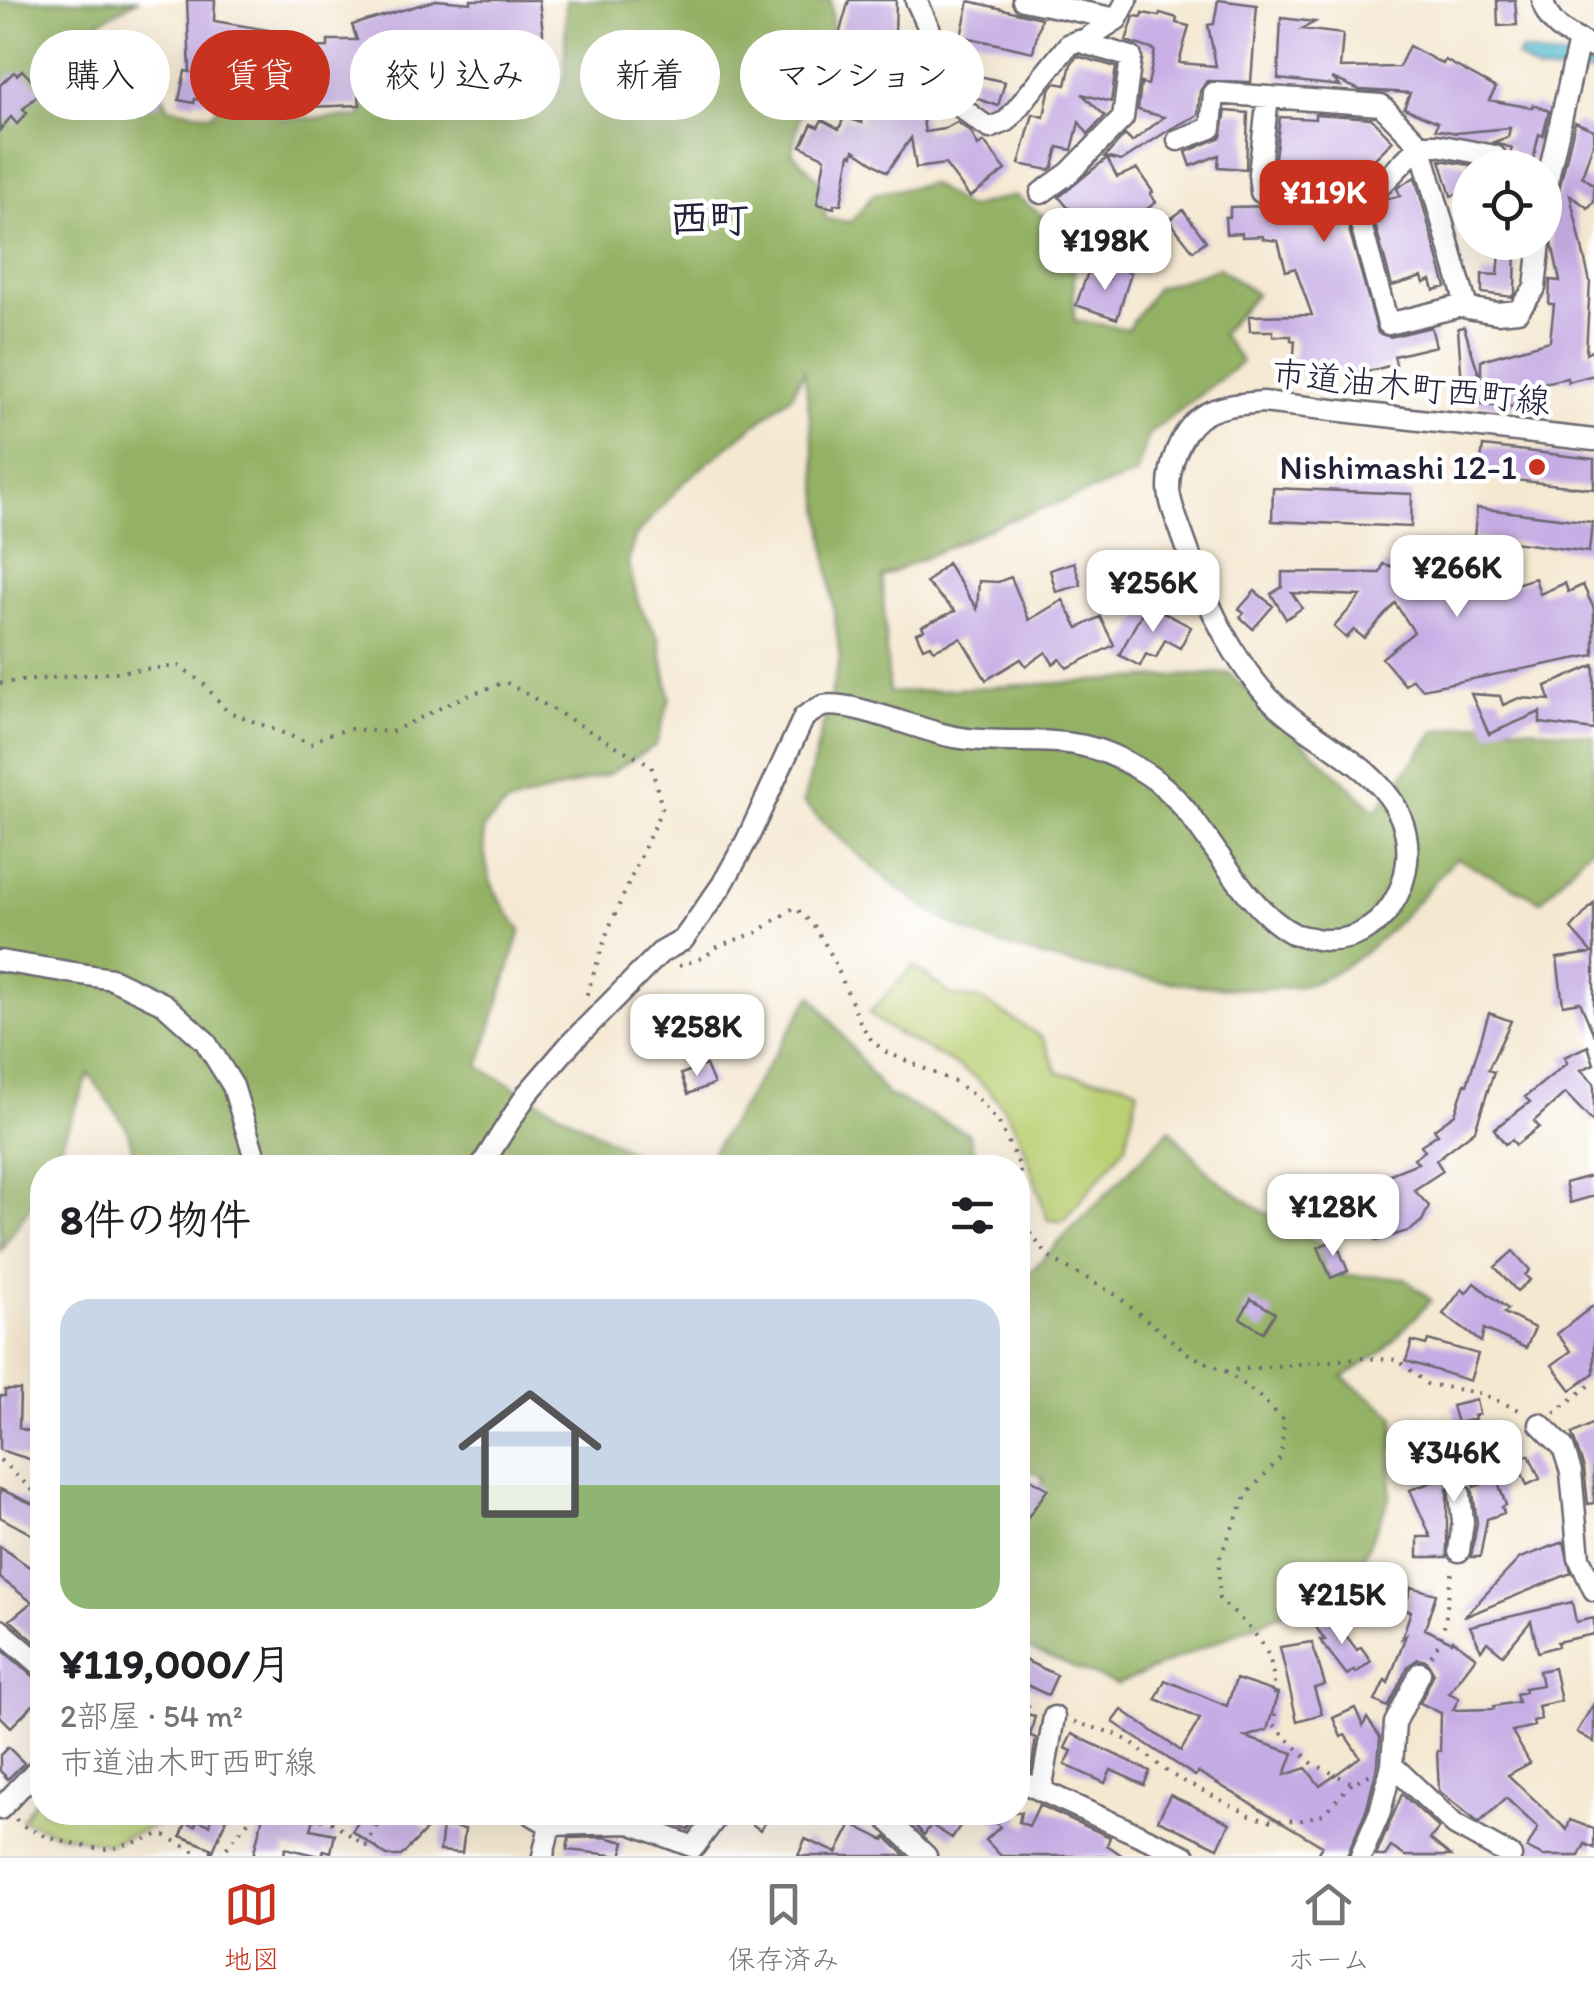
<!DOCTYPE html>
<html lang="ja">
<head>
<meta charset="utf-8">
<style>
  body { margin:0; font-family:Itim,"Klee One",sans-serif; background:#f2f2f2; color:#202124; height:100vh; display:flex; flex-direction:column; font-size:38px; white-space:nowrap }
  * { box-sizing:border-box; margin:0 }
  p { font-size:32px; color:#757577 }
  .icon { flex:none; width:55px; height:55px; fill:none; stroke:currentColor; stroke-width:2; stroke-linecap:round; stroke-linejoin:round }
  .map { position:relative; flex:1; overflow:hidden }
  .sheet { position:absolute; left:30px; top:1155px; width:1000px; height:670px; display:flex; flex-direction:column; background:#fff; border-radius:40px; box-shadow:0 10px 40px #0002 }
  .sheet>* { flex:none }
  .hud { position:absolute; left:30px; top:30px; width:1000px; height:90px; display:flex; gap:20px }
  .tools { position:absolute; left:1452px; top:150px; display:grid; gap:20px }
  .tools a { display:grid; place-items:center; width:110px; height:110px; border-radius:50%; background:#fff; box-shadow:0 10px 40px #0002; font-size:50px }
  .price { position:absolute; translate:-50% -85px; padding:0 22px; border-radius:20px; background:#fff; color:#222; font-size:32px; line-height:65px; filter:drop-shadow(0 2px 5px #0008) }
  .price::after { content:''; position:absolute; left:50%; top:60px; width:30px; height:22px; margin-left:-15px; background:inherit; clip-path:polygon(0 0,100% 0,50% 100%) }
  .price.selected { background:#c8321e; color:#fff }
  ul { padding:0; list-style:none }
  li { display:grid; align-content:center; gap:20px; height:530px; padding:0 30px }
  li span { display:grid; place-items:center; height:310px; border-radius:30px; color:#555 }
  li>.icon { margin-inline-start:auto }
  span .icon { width:180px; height:180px; fill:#fffc; stroke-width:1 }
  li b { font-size:42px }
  h2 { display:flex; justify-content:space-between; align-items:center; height:120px; padding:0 30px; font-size:42px }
  .chip { padding:0 35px; border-radius:45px; background:#fff; box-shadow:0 10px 40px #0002; font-size:35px; line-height:90px }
  .chip.selected { background:#c8321e; color:#fff }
  .tab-bar { display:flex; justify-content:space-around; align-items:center; height:140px; border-top:2px solid #e0e0e0; background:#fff; font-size:28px; color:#757577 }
  .tab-bar a { display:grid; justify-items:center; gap:5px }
  .tab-bar .selected { color:#c8321e }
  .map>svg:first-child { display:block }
  .green { fill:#bbcf73; stroke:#6e7857; stroke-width:2.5 }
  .forest { fill:#94b265; stroke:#5b6a50; stroke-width:2.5 }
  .water { fill:#50b8ce; stroke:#396d84; stroke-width:2.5 }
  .building { fill:#c6ace4 }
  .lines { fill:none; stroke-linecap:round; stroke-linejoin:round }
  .minor-casing { stroke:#6c6770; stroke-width:25 }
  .path { stroke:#6c6770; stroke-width:4; stroke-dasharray:2.5 8; stroke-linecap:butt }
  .minor { stroke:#fff; stroke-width:20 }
  .poi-dot { fill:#c8321e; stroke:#fff; stroke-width:4 }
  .labels { text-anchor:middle; stroke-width:9; stroke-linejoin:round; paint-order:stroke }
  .street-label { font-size:35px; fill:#22223b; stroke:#fff }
  .poi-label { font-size:35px; fill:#22223b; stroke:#fff; text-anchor:end }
  .quarter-label { font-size:40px; font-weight:bold; fill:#22223b; stroke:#fff }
</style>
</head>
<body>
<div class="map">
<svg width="1594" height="1856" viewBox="0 0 1594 1856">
  <rect width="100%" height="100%" fill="#fff"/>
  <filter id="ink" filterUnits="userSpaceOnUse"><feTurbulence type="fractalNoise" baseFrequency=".01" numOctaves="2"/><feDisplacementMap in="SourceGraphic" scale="20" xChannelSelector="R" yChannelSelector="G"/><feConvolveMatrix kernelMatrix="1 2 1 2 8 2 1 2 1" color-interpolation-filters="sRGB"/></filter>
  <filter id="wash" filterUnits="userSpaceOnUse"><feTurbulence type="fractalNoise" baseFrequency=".0048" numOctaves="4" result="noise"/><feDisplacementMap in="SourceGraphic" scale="40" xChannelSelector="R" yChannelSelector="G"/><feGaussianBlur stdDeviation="2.25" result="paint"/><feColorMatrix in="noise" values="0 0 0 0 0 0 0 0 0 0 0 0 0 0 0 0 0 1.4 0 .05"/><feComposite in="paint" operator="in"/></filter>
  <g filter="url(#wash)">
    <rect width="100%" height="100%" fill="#f5e8d1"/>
    <path class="green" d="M914,966L951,995L982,1000L1043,1038L1058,1073L1124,1082L1138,1089L1126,1145L1064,1221L1048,1220C1028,1165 1021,1109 968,1073C936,1050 899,1040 869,1013Z
      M42,1790V1812L170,1813L171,1820L107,1844L56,1833L22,1820Z"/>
    <path class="forest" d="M0,0H137L99,22L70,45L127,55L156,75L168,107L211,115L231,91L259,87L281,119L361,117L375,77L433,58L490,62L502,103L554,99L565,75L566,0H831L834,85L800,114L792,152L819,180L826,219L851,222L874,194L930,184L967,208L1015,195L1074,239V320L1128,329L1156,288L1219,268L1256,294L1221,334L1242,362L1149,434L1136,475L1001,523L882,577L889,693L1229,673L1376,811L1436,731L1485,722L1594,736V843L1541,901L1456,858C1413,903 1374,959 1314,982C1250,1006 1025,962 964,930C902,898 852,850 803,803L840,659L804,370L792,395L685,481L635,537L628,562L639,605L659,639L670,698L656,745L608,774L506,805L483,828C485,879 491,889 521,930L479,1067L658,1167H137L127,1128L89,1074L52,1167L42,1168V1188L0,1251Z
      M812,995L886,1094L968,1133L979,1167L842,1168L841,1162L826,1168L703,1167Z
      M1170,1129L1213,1177L1259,1209L1319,1243L1325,1274L1404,1278L1431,1300L1382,1352L1343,1377L1395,1416L1390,1497L1355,1576L1328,1599L1275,1616L1117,1685L1018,1645V1529L1044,1478L1018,1465V1284Z"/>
    <path class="water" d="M1521,51C1534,51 1541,57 1553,57C1568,58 1580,54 1594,61V73L1537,72L1517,57Z"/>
    <g id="blocks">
      <path class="building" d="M187,0H215L214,21L292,34L289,58L270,56L267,66L213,65L206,101L195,99L194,103L179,100L185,71L190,72Z
        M436,0L471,3V0H539L543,32L541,61L553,62L550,88L510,84L514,48L489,46V43L429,41L430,52L399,55V58L356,68L360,105L282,108V92H308L306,48L328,47V40H357L352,25Z
        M849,0H896L894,69L921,65L924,89L918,90L925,132L944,129L957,122L971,132L978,146L984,142L1006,170L970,197L945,164L916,168L911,138L887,172L854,150L853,155L850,154L841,204H834V208L817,204L825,158L801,146L812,124L818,127L822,120L839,129L844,117L862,123L853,72L844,70L834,55L844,36L839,35Z
        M1218,0L1257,5L1251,82L1207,81L1200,91L1198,115L1172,128L1121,161L1105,157L1125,135L1132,142L1164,117L1138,110L1141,83L1148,85L1155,50L1126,41L1134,16L1142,17L1143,13L1159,16L1160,13L1177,18L1176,23L1189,26L1179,63L1216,66L1208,25L1214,24Z
        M1497,0H1515L1517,25L1498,26Z
        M969,1L1041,18L1033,52L961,36Z
        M1281,18L1315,22L1302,29L1343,34L1340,68L1399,67L1409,46L1443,64L1445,60L1496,88L1489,100L1533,108L1534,105L1549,111L1543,136L1539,134L1533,160L1510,155L1512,148L1494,142L1508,137L1510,128L1456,133L1436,129L1438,122L1404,108L1410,93L1360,90L1332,78L1340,86L1278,79Z
        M1077,56L1116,67L1111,102L1082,94L1105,116L1088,134L1079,122L1072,150L1058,147L1053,167L1049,170L1019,164L1033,114L1044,117L1049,91L1055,83L1066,85L1071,64Z
        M22,70L42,91L23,109L27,113L17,124L11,117L0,130V85L14,72L17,75Z
        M136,75L165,93L156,108L126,89Z
        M975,75L1005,82L998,106L969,96Z
        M1226,111L1248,113L1246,169L1218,167L1219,155L1191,166L1186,152L1221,137Z
        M1315,114L1371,118L1393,141L1370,163L1372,165L1328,215L1344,211L1378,333L1390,337L1431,327L1436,346L1394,356L1396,364L1366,372L1305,370V367L1293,366L1295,341L1291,340V336H1273V331H1250L1249,316L1312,315L1295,268L1286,271L1278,241L1263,239V236L1242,237V233L1226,234L1225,217H1230V207L1270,206L1275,191L1273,174L1280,117L1315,119Z
        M1575,122L1594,130V141L1582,176L1594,185V201L1588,208L1570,195L1590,282L1586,353L1594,349V375L1568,382L1567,378L1538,384L1536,409L1451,401L1453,384L1462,385L1458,328L1464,327L1481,381V360L1550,341L1554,304H1549L1550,280L1560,281L1550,233L1552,204L1558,194Z
        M1107,158L1117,177L1137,169L1153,192L1150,194L1156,202L1103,243L1093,231L1090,234L1059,197Z
        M1440,160L1476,166L1470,168V190L1451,196Z
        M1415,177L1446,287L1434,290L1431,280L1424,283L1422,277L1392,286L1372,214L1386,199L1400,196L1397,188Z
        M1183,210L1206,241L1193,251L1169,220Z
        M1501,242H1516L1515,292L1512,297L1482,293V274L1498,275Z
        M1113,266L1131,273L1117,319L1076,305L1088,272L1109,279Z
        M1483,446L1594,459V489L1479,476Z
        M1273,488L1412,494L1411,527L1272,521Z
        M1477,508L1592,522L1589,552L1474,537Z
        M1074,562L1081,585L1056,592L1050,570Z
        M947,563L977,609L979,581L998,582L1011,577L1029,620L1063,600L1078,628L1100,617L1114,645L1067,668L1060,659L1053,664L1046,652L1026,666L1021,659L986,680L961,638L934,650L931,645L923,648L916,633L924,630L922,626L955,611L926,583Z
        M1383,564L1407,571L1460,569L1491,573L1488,593L1535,578L1540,594L1565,583L1568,592L1583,585L1594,609V655L1422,689L1412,679L1405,685L1382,658L1414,632L1395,603L1364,638L1354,630L1346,638L1334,627L1361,596L1292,593L1302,608L1286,619L1271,594L1282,587V572L1380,573Z
        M1255,591L1273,606L1253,629L1240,617L1244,613L1239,609Z
        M1147,604L1191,627L1180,648L1165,640L1156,658L1146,654L1140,666L1119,655Z
        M1594,665V730L1540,723V712L1489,734L1471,694L1500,696L1503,705L1519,698L1550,700L1546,686Z
        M1594,903V1035L1580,1002L1563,1005L1557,958L1592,953L1571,929Z
        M1489,1013L1511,1021L1488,1070L1494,1072L1475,1130L1436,1160L1443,1171L1414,1190L1429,1206L1422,1221L1411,1230L1376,1241L1362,1197L1365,1196L1362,1185L1418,1163L1414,1158L1425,1151L1421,1145L1438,1134L1434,1129L1455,1114L1465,1084L1467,1085Z
        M1588,1046L1594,1064L1581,1070L1594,1083V1123L1565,1093L1534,1121L1539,1127L1516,1145L1512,1140L1505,1144L1494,1129L1530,1102L1525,1097L1567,1063L1564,1057Z
        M706,1065L714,1084L688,1094L681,1074Z
        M1594,1175V1196L1570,1203L1565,1183Z
        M1335,1240L1348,1271L1331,1278L1318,1247Z
        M1513,1251L1530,1270L1525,1275L1530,1280L1517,1291L1495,1267Z
        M1474,1283L1508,1309L1504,1313L1535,1328L1526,1348L1484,1329L1481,1342L1443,1314L1462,1289L1466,1293Z
        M1251,1299L1275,1313L1263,1332L1240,1318Z
        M1594,1305V1373L1571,1390L1552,1365L1571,1351L1557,1334Z
        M1428,1340L1478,1354L1470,1381L1406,1361L1412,1341L1426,1345Z
        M5,1390H20L19,1428L42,1435V1463L0,1450V1396H5Z
        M1476,1400L1479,1414L1474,1416L1475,1419L1457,1423L1452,1406Z
        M1594,1423V1503L1588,1504L1584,1468L1572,1434Z
        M1529,1455L1540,1479L1527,1485L1516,1461Z
        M1436,1457L1475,1458L1474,1487L1497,1479L1506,1505L1502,1507L1504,1513L1487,1519L1480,1557H1471L1477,1523L1473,1492L1466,1482L1460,1480L1447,1489V1557H1418V1537H1431L1410,1490L1435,1481Z
        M1027,1477L1048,1489L1018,1531V1492Z
        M0,1489L42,1508V1540L0,1517Z
        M1564,1542L1571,1573L1464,1617L1520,1558Z
        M0,1546L42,1576V1648L10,1620L32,1602L0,1578Z
        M1411,1587L1436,1594L1425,1629L1452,1642L1453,1640L1476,1657L1449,1693L1459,1698L1453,1710L1494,1709V1706L1518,1702L1516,1694L1525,1692L1524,1688L1542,1685L1539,1671L1554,1668L1561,1701L1538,1706L1541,1719L1533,1721L1534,1726L1512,1731L1530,1763L1508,1775L1567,1830L1570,1820L1594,1829V1848L1585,1844L1579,1856H1543L1527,1848L1538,1828L1506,1798L1479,1823L1439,1791L1437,1751H1440L1441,1713L1420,1703L1434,1673L1427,1661L1418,1659L1408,1666L1388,1707L1375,1701L1385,1680L1388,1683L1406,1635L1402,1638L1411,1611L1405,1609Z
        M1572,1602L1576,1622L1594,1618V1634L1557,1642L1558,1646L1538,1652L1531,1621L1503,1655L1487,1642L1481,1650L1470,1626Z
        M1331,1616L1357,1650L1361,1647L1371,1661L1356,1673L1354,1670L1347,1675L1320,1640H1325L1316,1627Z
        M1312,1642L1325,1685L1314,1688L1322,1714L1297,1721L1280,1647Z
        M0,1648L33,1676L42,1679V1696L11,1727L0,1716Z
        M1018,1657L1057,1675L1048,1695L1018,1681Z
        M1236,1679L1278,1693L1267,1730L1245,1737L1293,1753L1285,1775L1306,1768L1320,1786L1360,1757L1345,1735L1341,1737L1333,1718L1355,1708L1363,1726L1367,1718L1380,1737L1378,1763L1367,1808L1347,1856H1316L1322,1846L1198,1772L1195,1776L1113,1722L1122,1710L1181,1751L1200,1719L1156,1699L1165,1680L1227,1706Z
        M1594,1703V1742L1577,1732Z
        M1018,1712L1035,1716L1030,1736L1036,1738L1031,1771L1018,1766Z
        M1072,1734L1150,1771L1144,1785L1111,1770L1105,1783L1065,1765L1072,1751L1065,1748Z
        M8,1747L24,1763L8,1779L0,1771V1755Z
        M1402,1794L1439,1828L1430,1839L1451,1856H1405L1391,1847L1385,1856H1376Z
        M1170,1795L1230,1823L1218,1848L1158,1820Z
        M1039,1805L1110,1837L1107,1845L1123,1856H1001L986,1840L1000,1827L987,1812H1021L1019,1822L1029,1826Z
        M210,1812H229L211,1856V1848L181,1836L186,1823L195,1826L197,1820L210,1825Z
        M264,1812H316L311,1829L335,1834L331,1852L324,1850L322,1856H319L285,1848L284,1856H253Z
        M366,1812H406L427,1829L401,1856H387L352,1831Z
        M653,1812H702L689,1830L653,1816Z
        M736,1812H773L760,1830Z
        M904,1812H969L952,1838L931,1825L924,1835Z
        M852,1824L884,1840L886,1837L906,1856H798L805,1839L837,1853Z
        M443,1826L465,1829L462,1853L440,1851Z
        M604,1837L625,1842L621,1856L567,1850L569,1838Z"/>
    </g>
  </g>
  <g filter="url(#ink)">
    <use href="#blocks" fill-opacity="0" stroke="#6c6770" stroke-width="2.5"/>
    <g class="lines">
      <defs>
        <path id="minor" d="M916,0L938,48L948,99C964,107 974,120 990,128L1007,121L1069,44L1086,39L1117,19L1127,0
          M1023,0L1117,19
          M1543,0C1547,27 1572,37 1594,48
          M1178,140L1211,128L1214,93L1381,105L1420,145L1467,308L1497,313L1518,311L1535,288L1540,242
          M1545,191L1579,40
          M1261,192L1259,174L1268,97
          M1041,193L1069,173L1123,118L1131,57L1077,41
          M1465,305L1388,324L1357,210L1420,145H1437L1495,156
          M0,961L112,979L164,1004L205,1041L233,1086L258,1168
          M480,1168L527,1094L571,1043L660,953L683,940L722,885L747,840L804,717C809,714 817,708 823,706C852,700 923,732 955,737C995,745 1047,737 1084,746C1111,752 1143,769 1164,787C1208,826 1242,908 1294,934C1300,937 1309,937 1316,939C1383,950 1424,876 1401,818C1380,765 1307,738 1268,697C1225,650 1202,591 1181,531C1176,518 1169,501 1169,488C1169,465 1180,434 1198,419C1215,405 1241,404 1263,402L1594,440
          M1540,1424L1563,1447L1571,1472L1579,1558L1594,1590
          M1459,1551L1463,1522L1460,1494
          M0,1630L42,1666
          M1420,1673L1395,1723L1392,1765L1455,1825L1511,1856
          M1018,1780L1185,1856
          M1041,1791L1054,1717
          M0,1809L42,1764
          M528,1812L550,1825L630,1823L694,1847L720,1812
          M890,1812V1822L926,1856
          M543,1856L550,1825
          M1361,1856L1380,1812L1392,1765"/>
      </defs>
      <use href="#minor" class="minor-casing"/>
      <path class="path" d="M0,683L179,666L203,683L227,711L311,744L326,735L351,729L391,732L459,699L505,682C554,709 601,739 651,765L662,808L608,930L585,1000
        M679,966L704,957L720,945L756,933L795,907L815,927L832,956L861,1024L872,1041L886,1052L953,1081L976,1097L999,1123L1019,1165L1029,1232L1049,1257L1116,1295L1190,1355L1225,1371L1360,1358L1398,1360L1427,1384L1479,1393L1524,1412
        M1225,1371L1258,1395L1284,1420L1281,1457L1247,1494L1219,1559V1599C1273,1649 1275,1651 1275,1726L1312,1763L1352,1783L1371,1774
        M1554,1413L1594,1382
        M0,1460L42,1499
        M1475,1481L1528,1434
        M1431,1656C1451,1630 1444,1600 1453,1570
        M1018,1702L1036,1709
        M1074,1722L1113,1733L1131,1742L1170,1774L1250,1815L1272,1821L1302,1820L1323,1814L1352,1783
        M290,1812L331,1822L366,1846L384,1812
        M16,1819C26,1834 88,1850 107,1849C125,1847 145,1838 162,1834L203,1856
        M220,1856L256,1812"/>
      <use href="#minor" class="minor"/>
    </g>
  </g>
  <circle class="poi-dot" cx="1537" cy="467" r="10"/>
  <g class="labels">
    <g class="street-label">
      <text transform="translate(1411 387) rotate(6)" y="12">市道油木町西町線</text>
    </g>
    <g class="poi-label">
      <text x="1517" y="479">Nishimashi 12-1</text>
    </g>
    <g class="quarter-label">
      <text x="709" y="232">西町</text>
    </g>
  </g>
</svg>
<div class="tools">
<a><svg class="icon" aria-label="locate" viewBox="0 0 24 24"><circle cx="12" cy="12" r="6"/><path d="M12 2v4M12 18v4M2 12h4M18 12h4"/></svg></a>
</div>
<b class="price selected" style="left:1324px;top:245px">¥119K</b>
<b class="price" style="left:1105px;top:293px">¥198K</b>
<b class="price" style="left:1457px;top:620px">¥266K</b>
<b class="price" style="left:1153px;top:635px">¥256K</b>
<b class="price" style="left:697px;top:1079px">¥258K</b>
<b class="price" style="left:1333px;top:1259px">¥128K</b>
<b class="price" style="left:1454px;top:1505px">¥346K</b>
<b class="price" style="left:1342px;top:1647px">¥215K</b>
<div class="hud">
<a class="chip">購入</a>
<a class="chip selected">賃貸</a>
<a class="chip">絞り込み</a>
<a class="chip">新着</a>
<a class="chip">マンション</a>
</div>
<section class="sheet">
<h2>8件の物件<svg class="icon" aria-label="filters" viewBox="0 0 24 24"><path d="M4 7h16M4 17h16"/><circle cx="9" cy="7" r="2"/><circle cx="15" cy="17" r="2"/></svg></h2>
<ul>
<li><span style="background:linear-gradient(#c9d6e8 60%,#8fb573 0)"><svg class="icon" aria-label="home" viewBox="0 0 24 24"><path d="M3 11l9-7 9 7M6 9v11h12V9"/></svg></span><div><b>¥119,000/月</b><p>2部屋 · 54 m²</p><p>市道油木町西町線</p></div></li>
</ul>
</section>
</div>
<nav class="tab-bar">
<a class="selected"><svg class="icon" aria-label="map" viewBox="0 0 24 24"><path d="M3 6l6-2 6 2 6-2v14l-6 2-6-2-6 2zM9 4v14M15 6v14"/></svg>地図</a>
<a><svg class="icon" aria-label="saved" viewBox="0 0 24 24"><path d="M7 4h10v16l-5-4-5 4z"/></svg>保存済み</a>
<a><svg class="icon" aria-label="home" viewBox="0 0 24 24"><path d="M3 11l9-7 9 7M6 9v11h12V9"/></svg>ホーム</a>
</nav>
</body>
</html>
